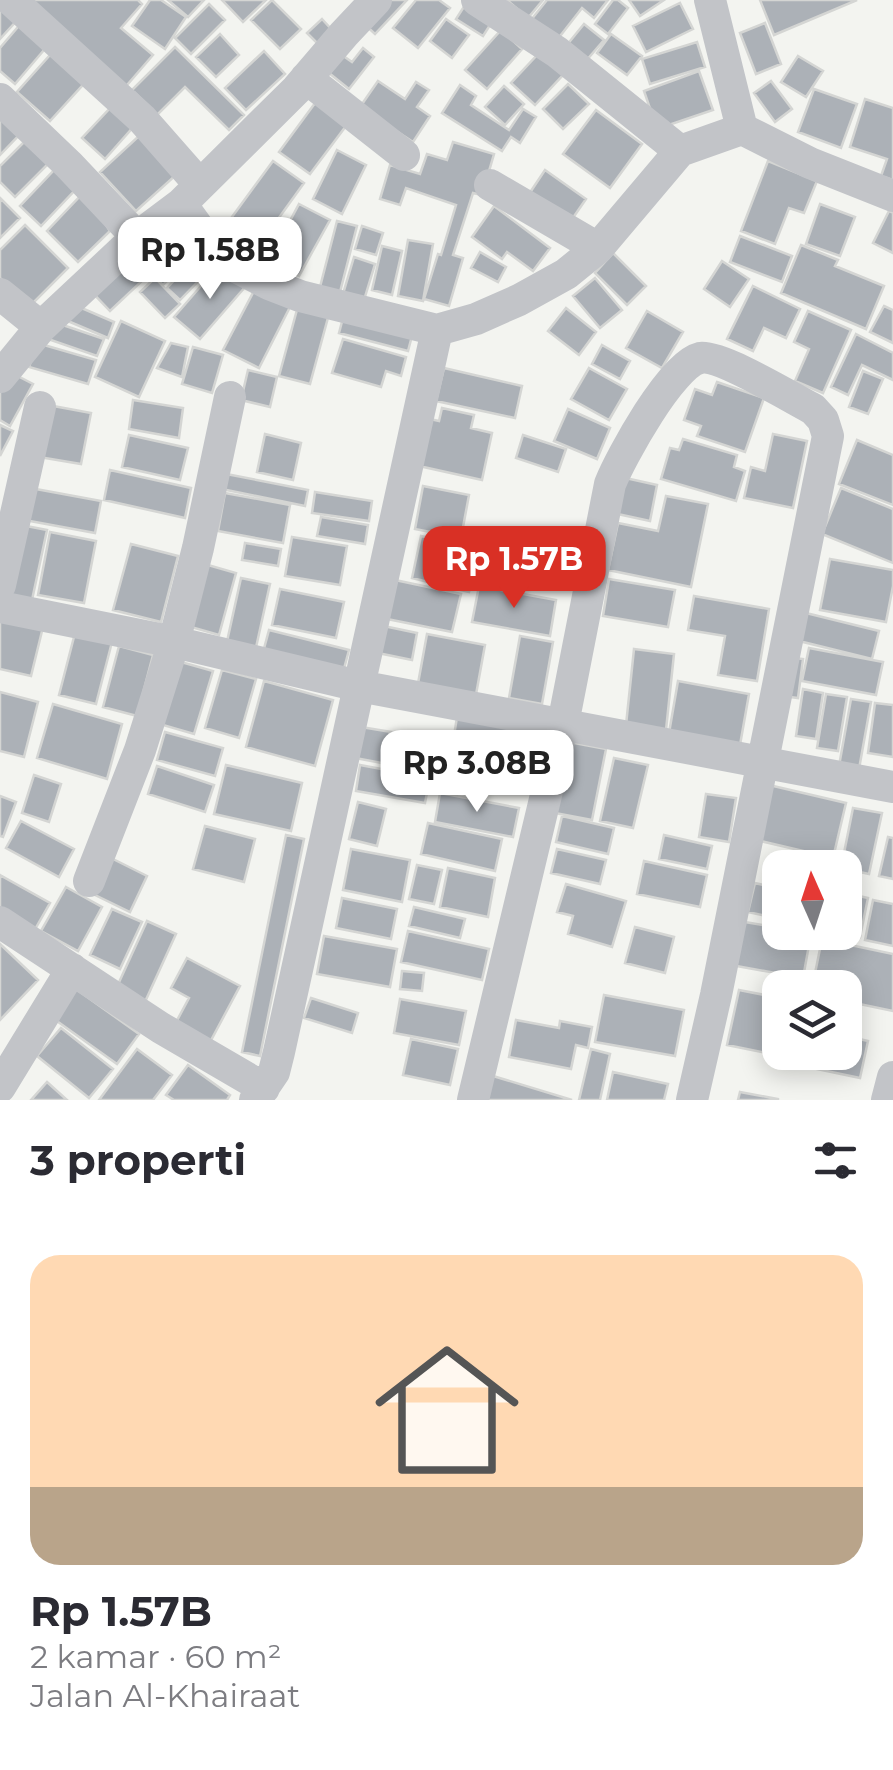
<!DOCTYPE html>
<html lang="id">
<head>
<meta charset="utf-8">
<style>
  body { margin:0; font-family:Montserrat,sans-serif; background:#f7f7f7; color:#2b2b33; height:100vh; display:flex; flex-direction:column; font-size:38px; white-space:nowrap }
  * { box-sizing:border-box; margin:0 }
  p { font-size:32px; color:#7c7c81 }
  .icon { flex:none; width:55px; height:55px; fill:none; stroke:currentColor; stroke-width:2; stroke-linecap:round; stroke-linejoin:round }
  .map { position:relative; height:1100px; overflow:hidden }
  .panel { display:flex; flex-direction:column; background:#fff; flex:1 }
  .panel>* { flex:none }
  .needle { width:65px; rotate:357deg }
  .tools { position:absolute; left:762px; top:850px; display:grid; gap:20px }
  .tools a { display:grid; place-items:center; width:100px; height:100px; border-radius:20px; background:#fff; box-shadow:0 5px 25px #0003; font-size:50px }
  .price { position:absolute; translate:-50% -85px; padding:0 22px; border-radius:20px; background:#fff; color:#222; font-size:32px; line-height:65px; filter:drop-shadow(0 2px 5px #0008) }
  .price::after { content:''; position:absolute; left:50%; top:60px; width:30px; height:22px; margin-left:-15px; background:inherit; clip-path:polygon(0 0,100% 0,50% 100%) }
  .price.on { background:#d93025; color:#fff }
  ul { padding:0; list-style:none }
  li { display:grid; align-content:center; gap:20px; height:530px; padding:0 30px }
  li span { display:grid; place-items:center; height:310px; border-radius:30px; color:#555 }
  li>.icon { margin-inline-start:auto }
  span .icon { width:180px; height:180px; fill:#fffc; stroke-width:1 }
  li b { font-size:42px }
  h2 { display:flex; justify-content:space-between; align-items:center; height:120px; padding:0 30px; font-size:42px }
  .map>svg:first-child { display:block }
  .building { fill:#acb1b7; stroke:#d4d5d3; stroke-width:2.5 }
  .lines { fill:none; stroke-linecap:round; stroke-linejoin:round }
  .minor { stroke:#c2c4c8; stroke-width:32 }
</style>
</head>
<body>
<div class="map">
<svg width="893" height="1100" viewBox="0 0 893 1100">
  <rect width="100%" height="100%" fill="#f3f4f0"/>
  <path class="building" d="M0,0L20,17L0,39Z
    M14,0H138L142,4L121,28L153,55L121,92Z
    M150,0H161L186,17L165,49L132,26Z
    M168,0H204L188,17Z
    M222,0H266L243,22Z
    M272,0L301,29L280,49L251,20Z
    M386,0H407L375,34L363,23Z
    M416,0H439L450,8L418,48L393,28Z
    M509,0H543L528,18L508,1Z
    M547,0H608L594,18L582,8L557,40L531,20Z
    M613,0H618L628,8L608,34L595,24Z
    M629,0H664L640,16Z
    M760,0H857L774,35Z
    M680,3L693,29L646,52L633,26Z
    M209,4L225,20L191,54L175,38Z
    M465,5L492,22L483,36L456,19Z
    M322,19L332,30L318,44L307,33Z
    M446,19L469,35L452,58L430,41Z
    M23,21L50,43L15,84L0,71V48Z
    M765,23L781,64L756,74L740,33Z
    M584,24L604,40L585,62L566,46Z
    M501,30L522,49L487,89L465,70Z
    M220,34L239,55L216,77L196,57Z
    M611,34L642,56L627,75L597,53Z
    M697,42L705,67L650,84L642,59Z
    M58,46L91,76L50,121L17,92Z
    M175,47L244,115L229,130L185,87L157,115L132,90Z
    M332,48L352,62L363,48L374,57L349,89L319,65Z
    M264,51L285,74L246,110L225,88Z
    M539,53L563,75L535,105L511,83Z
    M798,56L823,71L806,97L781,82Z
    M699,71L713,110L657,129L644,91Z
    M378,81L405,99L416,82L429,90L417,107L430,116L413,142L360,107Z
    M771,81L792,109L775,122L754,93Z
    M568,84L589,104L563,129L543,109Z
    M460,85L476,96L471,105L509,130L523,109L536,117L520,143L511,137L502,151L442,113Z
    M504,86L524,104L505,125L485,107Z
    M814,89L857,104L841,148L798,132Z
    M321,95L352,118L310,174L279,152Z
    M865,99L893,108V180L881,176L887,159L850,147Z
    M113,105L135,125L105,159L82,138Z
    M596,110L642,144L610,188L563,154Z
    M0,112L22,132L0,155Z
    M33,133L56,156L15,197L0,182V166Z
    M140,135L176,175L136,211L100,172Z
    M453,142L494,154L482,195L473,193L453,255L463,258L449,306L424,299L438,254L441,255L456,205L406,188L400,205L380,199L390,165L420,174L427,154L447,160Z
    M337,150L366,165L342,214L313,199Z
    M273,161L304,183L250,258L218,236Z
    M768,161L817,181L804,213L789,208L775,244L741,231Z
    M57,167L78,187L41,226L20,206Z
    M545,170L586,199L568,225L527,197Z
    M84,192L110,231L78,262L47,231Z
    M0,198L20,218L0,238Z
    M299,204L330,220L299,276L269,260Z
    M820,204L855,217L840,256L806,244Z
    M494,206L550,248L533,271L507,252L502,259L472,237Z
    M889,211L893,213V253L873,243Z
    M337,221L357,226L340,292L320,287Z
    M25,225L68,268L29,307L0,278V250Z
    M362,226L383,233L376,255L355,249Z
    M184,233L200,248L163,285L148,269Z
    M740,236L792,256L782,282L730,262Z
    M408,240L433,244L423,301L398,296Z
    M801,245L838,260L835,266L884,286L866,329L781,293Z
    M382,246L402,251L392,295L372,290Z
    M480,252L506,267L498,282L471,268Z
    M613,253L646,286L627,305L595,273Z
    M199,254L213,266L180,300L167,288Z
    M354,257L375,264L364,300L343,294Z
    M122,259L142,281L110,311L89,289Z
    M722,261L749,279L730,307L704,289Z
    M220,264L246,286L200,339L174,317Z
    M155,278L180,304L165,318L140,292Z
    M595,278L622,310L600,328L573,296Z
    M753,286L800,309L786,338L764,328L753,351L727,339Z
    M256,287L291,305L259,368L223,350Z
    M70,303L114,322L108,338L63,319Z
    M298,306L329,314L310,384L279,376Z
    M884,306L893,310V343L870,332Z
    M566,308L596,332L579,355L548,331Z
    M647,311L683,332L662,368L626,348Z
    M808,311L851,330L823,393L795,381L809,349L794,342Z
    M344,314L413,332L408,351L339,333Z
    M51,321L104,339L97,356L45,338Z
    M121,321L165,341L139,397L95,377Z
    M856,334L893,353V380L862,365L848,395L831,387Z
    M343,339L406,357L401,376L386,371L381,387L332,373Z
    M37,343L96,360L88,384L29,367Z
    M171,343L188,347L182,377L157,368Z
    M602,345L630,361L620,379L592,364Z
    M193,347L223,355L212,393L182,384Z
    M444,368L522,386L515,418L436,401Z
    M589,368L627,389L609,420L571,399Z
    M248,370L277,377L270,407L241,400Z
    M8,371L33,384L10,426L0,420V384Z
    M863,371L883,379L868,414L849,407Z
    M717,382L764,398L745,452L697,436L701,426L684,420L695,389L712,395Z
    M133,400L183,408L179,438L129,429Z
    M48,405L91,413L81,464L39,457Z
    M442,408L474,415L471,428L492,433L482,480L419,466L430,419L439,421Z
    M568,409L610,428L597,459L554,441Z
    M0,425L13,431L0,456Z
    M265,434L301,443L293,480L257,472Z
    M773,434L807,441L793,508L744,498L751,467L765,471Z
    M129,435L188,448L180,480L122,467Z
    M523,435L566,449L558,472L516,458Z
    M683,439L737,455L734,467L745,471L736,501L661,479L670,448L679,450Z
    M857,440L893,455V505L839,484Z
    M110,470L191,488L185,518L104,500Z
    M216,472L308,490L305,506L212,487Z
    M621,477L657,485L650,521L613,513Z
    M423,486L469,495L461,538L415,529Z
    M25,487L101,501L95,533L19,519Z
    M841,488L893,509V563L822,534Z
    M315,492L372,501L369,521L312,513Z
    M225,493L290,505L283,543L218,531Z
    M666,496L708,504L691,587L608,570L618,523L658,531Z
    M321,517L368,525L365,544L317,536Z
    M16,524L47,530L32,600L1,594Z
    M50,532L96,541L84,603L38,595Z
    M421,536L479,549L469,592L412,578Z
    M292,537L347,546L340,585L285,576Z
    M245,543L281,549L278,566L242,560Z
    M131,544L178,556L161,622L113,610Z
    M830,559L893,570V586L886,622L820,610Z
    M201,563L236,573L219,635L184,625Z
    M241,578L270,584L255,652L226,646Z
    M609,579L675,590L668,627L603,616Z
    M395,580L461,594L452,632L387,619Z
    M479,586L556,600L550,636L472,622Z
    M280,589L344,602L336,638L272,625Z
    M694,596L769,609L757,681L718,675L725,636L688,630Z
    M806,613L879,631L872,659L799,641Z
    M0,617L43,627L31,676L0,669Z
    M379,625L417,633L412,660L373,652Z
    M269,630L349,650L342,676L262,656Z
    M75,633L112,642L96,704L59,695Z
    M427,634L485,645L475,700L417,689Z
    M520,636L553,642L542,704L509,698Z
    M119,646L153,655L137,716L103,707Z
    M809,648L883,662L876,695L802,681Z
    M634,649L674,654L666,730L626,725Z
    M788,657L803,659L798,698L782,696Z
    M174,660L213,671L194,734L156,723Z
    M222,670L256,679L239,738L205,728Z
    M264,681L333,700L315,766L246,747Z
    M678,681L749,694L740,745L669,733Z
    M803,689L823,693L816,739L796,736Z
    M0,692L38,702L24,757L0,751Z
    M826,694L847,697L838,751L817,748Z
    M851,699L871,702L859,769L839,766Z
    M875,703L893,705V757L868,753Z
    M53,704L122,724L107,779L37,758Z
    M457,717L519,726L509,790L447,780Z
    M355,726L446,741L440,774L350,757Z
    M165,732L223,748L215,776L157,760Z
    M569,742L606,749L592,820L555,813Z
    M614,758L648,765L633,828L600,821Z
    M226,765L302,783L291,831L214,814Z
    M360,765L430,778L425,803L356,791Z
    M157,766L214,785L205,812L148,794Z
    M34,775L61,784L49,822L22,813Z
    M769,785L846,803L833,858L756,840Z
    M440,793L519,808L513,837L435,822Z
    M706,794L736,798L729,842L699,837Z
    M0,796L16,802L3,837L0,836Z
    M358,802L386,809L377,846L349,839Z
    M853,808L882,813L869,874L841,868Z
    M562,816L614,828L608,854L556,842Z
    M21,821L74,849L59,877L6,848Z
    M428,823L502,839L495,871L421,854Z
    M205,826L255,839L244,882L193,869Z
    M286,835L304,839L260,1056L242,1052Z
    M664,835L712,846L707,869L659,859Z
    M888,837L893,838V879L879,876Z
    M351,849L410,860L402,902L343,890Z
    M557,849L606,860L600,884L551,873Z
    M111,858L147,876L130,912L93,894Z
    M644,861L707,875L700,907L637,894Z
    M417,865L442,870L434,904L409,899Z
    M448,868L495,878L488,917L440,907Z
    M0,875L50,903L34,931L0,912Z
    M755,883L780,889V919L748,912Z
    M566,884L626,901L612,947L568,934L573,916L557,912Z
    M66,887L102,907L78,951L41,931Z
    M845,893L868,898L860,937L835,932H845Z
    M342,898L397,909L391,939L336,928Z
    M873,900L893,904V946L865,940Z
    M414,907L465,919L460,938L409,926Z
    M112,909L142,922L120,969L90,955Z
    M147,921L176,934L144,1004L115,991Z
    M739,921L780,928V932L811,934L803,978L731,965Z
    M635,927L674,937L665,973L625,963Z
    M408,931L489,949L482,980L401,962Z
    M324,936L397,949L390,987L317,974Z
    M822,939L893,954V1011L845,1001V988H812Z
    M0,944L38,980L0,1020Z
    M187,958L240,986L209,1044L174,1026L189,998L171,988Z
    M402,971L424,973L422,991L400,989Z
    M76,989L139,1034L117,1064L54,1019Z
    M739,990L780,998V1052H792L791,1058L727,1045Z
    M604,995L684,1010L675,1056L595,1042Z
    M311,998L358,1013L352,1033L304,1018Z
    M400,999L466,1011L459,1045L394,1033Z
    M845,1015L850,1016L846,1036L868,1041L860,1078L817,1069L820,1052H845Z
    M516,1020L559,1028L560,1021L592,1027L588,1048L576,1045L571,1069L509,1057Z
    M61,1028L113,1069L89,1098L37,1056Z
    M411,1039L458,1049L450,1085L403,1075Z
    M137,1049L172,1075L153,1100H99Z
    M591,1049L610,1054L600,1100H579Z
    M188,1065L230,1095L227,1100H174L166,1095Z
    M613,1072L668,1084L664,1100H607Z
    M493,1076L572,1100H486Z
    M47,1082L67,1100H31Z
    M740,1092L778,1099V1100H738Z"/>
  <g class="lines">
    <path class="minor" d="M11,0L142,119L200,185
      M477,0L557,52L680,151L742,129
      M710,0L742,129L810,163L893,196
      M306,78L404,155
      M0,99L69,165L137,237L41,327L0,377
      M490,185L598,248
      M181,204L297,89L344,34L376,0
      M137,237L181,204L215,251L240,269L269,284L300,296L437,330L476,319L519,300L566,274L598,248L680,151
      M0,294L41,327
      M0,585L40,407
      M0,607L174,642L359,686L893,787
      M89,881L140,750L174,642L198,548L230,397
      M0,922L161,1028L264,1088
      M0,1087L72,969
      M255,1100L274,1072L279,1052L437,330
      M473,1100L563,724L610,484C621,457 671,365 700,358C719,354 792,398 813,409L823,420L828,436L716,995L692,1100
      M887,1100L893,1077"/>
  </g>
</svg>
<div class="tools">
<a><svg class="needle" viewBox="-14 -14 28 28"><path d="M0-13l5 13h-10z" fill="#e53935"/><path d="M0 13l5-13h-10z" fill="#7c7c81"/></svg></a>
<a><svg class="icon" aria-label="layers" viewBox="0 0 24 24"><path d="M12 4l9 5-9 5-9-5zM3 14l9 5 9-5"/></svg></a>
</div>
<b class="price" style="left:210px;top:302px">Rp 1.58B</b>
<b class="price on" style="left:514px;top:611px">Rp 1.57B</b>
<b class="price" style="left:477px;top:815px">Rp 3.08B</b>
</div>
<section class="panel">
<h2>3 properti<svg class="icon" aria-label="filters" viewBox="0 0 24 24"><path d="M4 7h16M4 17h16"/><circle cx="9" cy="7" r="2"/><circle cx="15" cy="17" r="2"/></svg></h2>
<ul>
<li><span style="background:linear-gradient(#ffd9b3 75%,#b9a48a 0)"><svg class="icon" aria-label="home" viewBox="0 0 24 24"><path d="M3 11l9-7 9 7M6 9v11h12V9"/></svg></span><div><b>Rp 1.57B</b><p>2 kamar · 60 m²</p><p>Jalan Al-Khairaat</p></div></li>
</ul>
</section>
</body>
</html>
